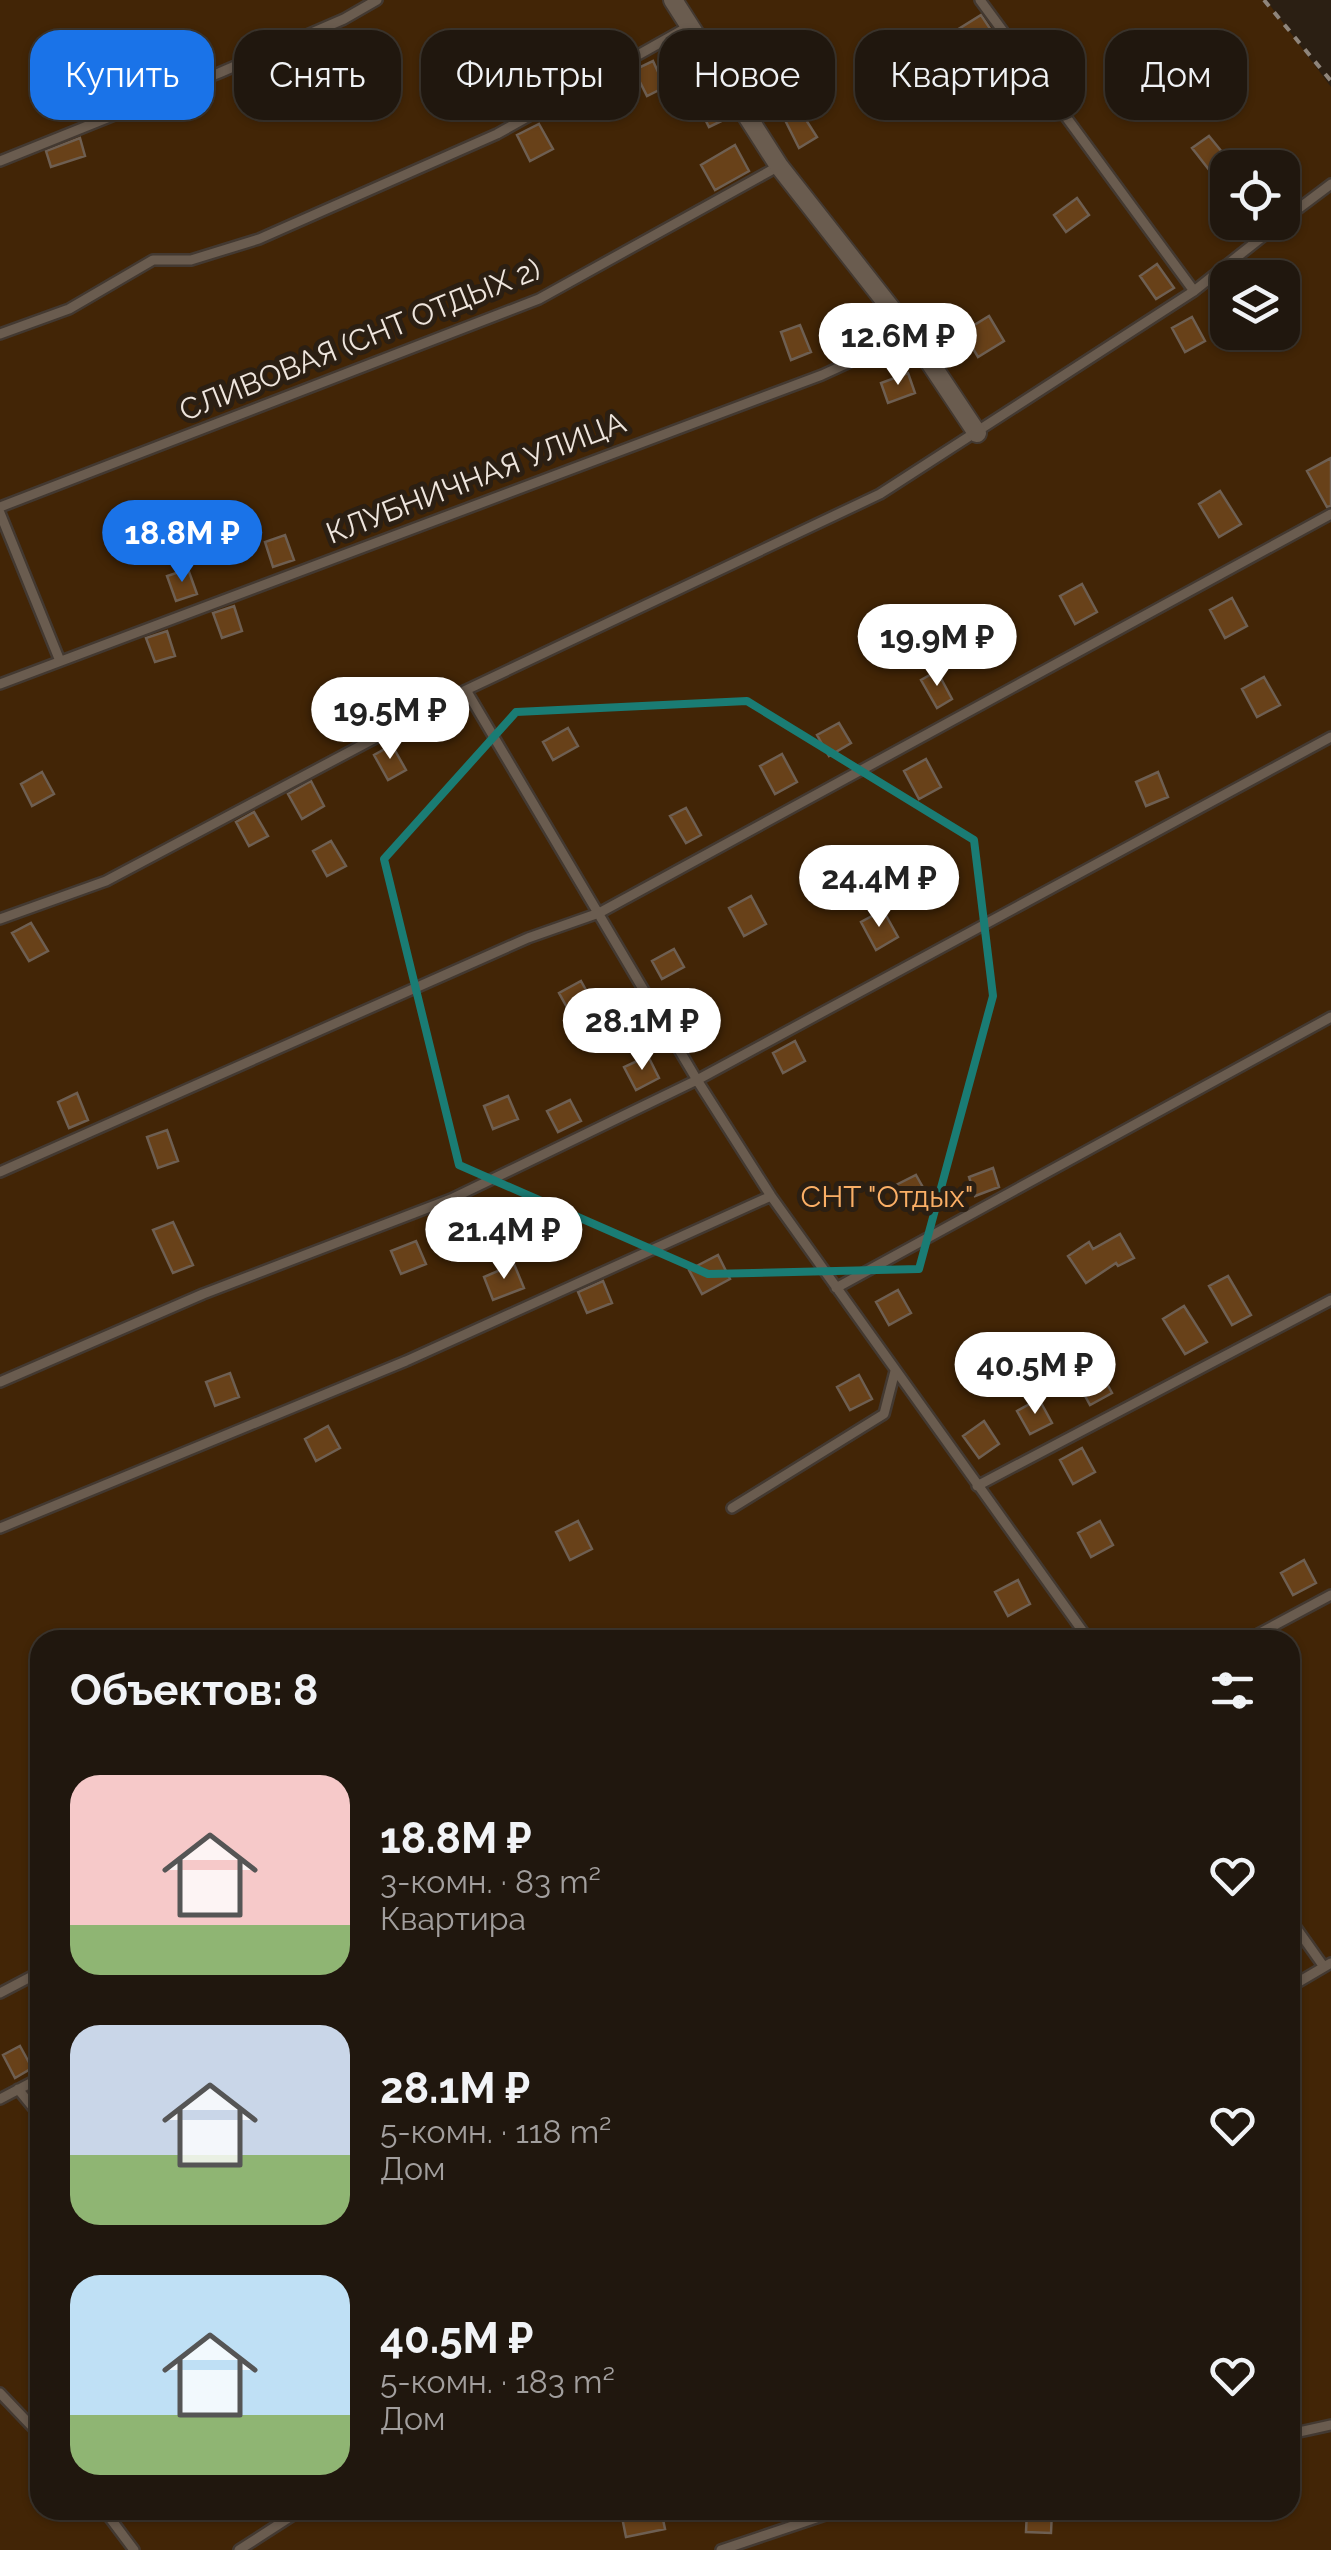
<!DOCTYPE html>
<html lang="ru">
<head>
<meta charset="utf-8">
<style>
  body { margin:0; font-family:Raleway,sans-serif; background:#2d241c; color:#f1f3f6; height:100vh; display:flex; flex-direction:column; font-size:38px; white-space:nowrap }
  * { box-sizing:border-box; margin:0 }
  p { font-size:32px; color:#a29f9e }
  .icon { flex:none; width:55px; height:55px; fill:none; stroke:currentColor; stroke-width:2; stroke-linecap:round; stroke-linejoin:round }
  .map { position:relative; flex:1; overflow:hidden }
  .details { position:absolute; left:30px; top:1630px; width:1270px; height:890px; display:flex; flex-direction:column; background:#20170e; border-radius:30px; box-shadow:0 2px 8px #0004,0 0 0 2px #3d362e }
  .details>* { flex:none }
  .banner { position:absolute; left:30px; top:30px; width:1272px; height:90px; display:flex; gap:20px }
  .controls { position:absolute; left:1210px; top:150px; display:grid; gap:20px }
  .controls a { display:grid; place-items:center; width:90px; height:90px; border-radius:20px; background:#20170e; box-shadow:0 2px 8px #0004,0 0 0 2px #3d362e; font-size:50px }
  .price { position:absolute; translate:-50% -85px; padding:0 22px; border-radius:35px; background:#fff; color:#222; font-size:32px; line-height:65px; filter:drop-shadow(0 2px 5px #0008) }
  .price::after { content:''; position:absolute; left:50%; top:60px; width:30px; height:22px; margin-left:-15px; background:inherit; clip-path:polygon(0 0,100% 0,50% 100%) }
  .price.active { background:#1a73e8; color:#fff }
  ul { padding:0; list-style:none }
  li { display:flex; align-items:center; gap:30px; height:250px; padding:0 40px }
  li span { display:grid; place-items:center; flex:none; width:280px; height:200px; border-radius:30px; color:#555 }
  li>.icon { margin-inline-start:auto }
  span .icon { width:120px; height:120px; fill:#fffc; stroke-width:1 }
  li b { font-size:42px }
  h2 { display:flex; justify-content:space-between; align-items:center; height:120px; padding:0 40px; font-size:42px }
  .chip { padding:0 35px; border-radius:30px; background:#20170e; box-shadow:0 2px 8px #0004,0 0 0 2px #3d362e; font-size:35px; line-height:90px }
  .chip.active { background:#1a73e8; color:#fff }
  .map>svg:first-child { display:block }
  .green { fill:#422506; fill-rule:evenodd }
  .building { fill:#684119; stroke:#6e5f52; stroke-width:2.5 }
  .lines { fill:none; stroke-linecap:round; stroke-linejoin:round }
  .lane-casing { stroke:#433931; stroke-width:14 }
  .street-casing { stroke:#433931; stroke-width:22 }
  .path { stroke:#8f857b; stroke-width:4; stroke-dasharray:8 8; stroke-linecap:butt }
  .lane { stroke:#6a5c4f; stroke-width:9 }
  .street { stroke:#6a5c4f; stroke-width:18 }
  .marked { fill:none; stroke:#1a7c74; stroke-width:8; stroke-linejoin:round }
  .labels { text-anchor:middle; stroke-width:10; stroke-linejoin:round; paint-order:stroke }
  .street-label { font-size:30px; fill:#eee5dd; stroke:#2b1f13 }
  .park-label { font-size:30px; fill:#fbaf66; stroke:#2b1f13 }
</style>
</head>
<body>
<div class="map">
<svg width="1331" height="2550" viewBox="0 0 1331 2550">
  <rect width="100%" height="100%" fill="#2b1f13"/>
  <path class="green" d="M0,0H1266L1331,87V2550H0ZM1228,168H1282V222H1228ZM1228,278H1282V332H1228ZM40,1640H1290V2510H40Z"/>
  <path class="building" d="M981,15L993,33L968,48L957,30Z
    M1156,33L1177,54L1161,69L1141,48Z
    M751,57L766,82L748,93L733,68Z
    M653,61L665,87L647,96L634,70Z
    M715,92L728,118L709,127L696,101Z
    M799,109L817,137L799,148L784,118Z
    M539,124L553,149L530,161L517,135Z
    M1209,136L1227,158L1210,171L1192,148Z
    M80,138L85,156L51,167L46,151Z
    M735,145L749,171L715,190L701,165Z
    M1077,198L1089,215L1066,232L1054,215Z
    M1157,264L1174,288L1156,299L1140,276Z
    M989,316L1004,341L978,357L963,332Z
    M1192,317L1205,341L1185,352L1172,328Z
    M800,325L811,352L791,360L781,332Z
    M908,373L915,393L888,403L881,383Z
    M1331,458V506L1327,507L1307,471Z
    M1220,491L1241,524L1219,537L1199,504Z
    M285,535L294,560L273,567L265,542Z
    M188,569L197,594L176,601L167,576Z
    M1082,584L1097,612L1075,624L1060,596Z
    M1232,598L1247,626L1225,638L1210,610Z
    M234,606L242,631L222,638L213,613Z
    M964,624L980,652L963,661L947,634Z
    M167,631L175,656L155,662L146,638Z
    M937,671L952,699L937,708L921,680Z
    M1264,677L1280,705L1257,717L1242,689Z
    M839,723L851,743L829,756L817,735Z
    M568,728L578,746L553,760L543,742Z
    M392,745L406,770L388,780L374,755Z
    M782,754L797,782L775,794L760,766Z
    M926,759L941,787L919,799L904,771Z
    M42,772L54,794L32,806L21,784Z
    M1158,772L1168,797L1146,806L1136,782Z
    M311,781L324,806L302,819L288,794Z
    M686,808L701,835L686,843L670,816Z
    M254,812L268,836L249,846L236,822Z
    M331,841L346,866L327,876L313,851Z
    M751,896L766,924L744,936L729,908Z
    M883,910L898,937L876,950L861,922Z
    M31,923L48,951L29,961L12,933Z
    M674,949L684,967L662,979L652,961Z
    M581,981L596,1008L574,1020L559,993Z
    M795,1041L805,1061L783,1073L773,1053Z
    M648,1056L659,1078L636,1090L624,1067Z
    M77,1093L88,1120L69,1128L58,1102Z
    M508,1096L518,1119L493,1129L484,1106Z
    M570,1100L581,1121L558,1132L547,1111Z
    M167,1130L178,1161L158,1168L147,1137Z
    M993,1168L999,1187L975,1196L969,1177Z
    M916,1175L929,1198L907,1210L894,1186Z
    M173,1222L193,1265L173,1273L153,1230Z
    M1120,1234L1134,1258L1118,1266L1116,1263L1086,1283L1068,1256L1089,1242L1093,1249Z
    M416,1241L426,1264L401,1274L391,1251Z
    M718,1255L730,1279L702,1294L689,1270Z
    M514,1264L524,1288L493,1300L484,1277Z
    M1228,1276L1251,1315L1232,1325L1209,1286Z
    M603,1281L612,1303L587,1313L578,1292Z
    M898,1290L911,1313L889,1325L876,1302Z
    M1184,1306L1207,1342L1185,1354L1163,1319Z
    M1099,1369L1112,1393L1090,1405L1077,1381Z
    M230,1373L239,1397L215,1406L206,1382Z
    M859,1375L872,1399L850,1410L837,1387Z
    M1039,1399L1052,1423L1030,1434L1017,1411Z
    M984,1421L999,1444L979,1458L963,1436Z
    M328,1426L340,1448L316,1461L305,1439Z
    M1082,1448L1095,1472L1073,1484L1060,1460Z
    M578,1521L592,1549L570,1560L556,1532Z
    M1100,1521L1113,1545L1091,1557L1078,1533Z
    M1304,1560L1316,1583L1293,1595L1281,1573Z
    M1018,1580L1030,1604L1008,1616L995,1592Z
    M20,2046L32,2068L15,2078L3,2055Z
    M632,2510H661L665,2529L626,2537L621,2512Z
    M1027,2510H1052L1051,2533L1026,2532Z"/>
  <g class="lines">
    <defs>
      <path id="lane" d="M980,0L1194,291
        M0,161L219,73L344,19L377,0
        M1282,221L1331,184
        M0,334L69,309L153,260H191L259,239L497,134L688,27
        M0,507L539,299L779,166
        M0,513L60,661
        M0,684L822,375L911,334
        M466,690L697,1080L771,1196L1089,1640
        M0,919L106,881L466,690L880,494L1194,291L1281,222
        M0,1172L528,938L599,913L1331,514
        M836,1288L1331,1017
        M0,1382L203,1294L451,1199L697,1080L1331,737
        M977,1486L1331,1300
        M732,1508L884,1414L895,1371
        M0,1528L406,1361L771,1196
        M1247,1640L1331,1595
        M1290,1919L1324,1967
        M1290,1987L1331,1963
        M0,1993L40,1972
        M18,2089L40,2116
        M0,2099L40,2078
        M0,2393L40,2435
        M1290,2434L1331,2425
        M104,2510L134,2550
        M239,2550L301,2510
        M721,2550L840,2510"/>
      <path id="street" d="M673,0L779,166L911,334L977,433"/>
    </defs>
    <use href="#lane" class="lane-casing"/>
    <use href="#street" class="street-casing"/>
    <path class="path" d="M1264,0L1331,81"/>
    <use href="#lane" class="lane"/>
    <use href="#street" class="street"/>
  </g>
  <path class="marked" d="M747,701L974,840L993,996L919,1269L708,1274L459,1165L384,859L516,712Z"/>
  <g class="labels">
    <g class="street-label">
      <text transform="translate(360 340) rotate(-22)" y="10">СЛИВОВАЯ (СНТ ОТДЫХ 2)</text>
      <text transform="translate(476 478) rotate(-21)" y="10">КЛУБНИЧНАЯ УЛИЦА</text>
    </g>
    <g class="park-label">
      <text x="887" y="1207">СНТ "Отдых"</text>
    </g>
  </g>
</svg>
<div class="controls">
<a><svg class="icon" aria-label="locate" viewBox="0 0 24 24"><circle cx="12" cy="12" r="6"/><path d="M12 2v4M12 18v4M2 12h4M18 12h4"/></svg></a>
<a><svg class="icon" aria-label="layers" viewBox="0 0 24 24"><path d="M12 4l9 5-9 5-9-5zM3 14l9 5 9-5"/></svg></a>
</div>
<b class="price" style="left:898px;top:388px">12.6M ₽</b>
<b class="price active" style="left:182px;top:585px">18.8M ₽</b>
<b class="price" style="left:937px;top:689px">19.9M ₽</b>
<b class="price" style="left:390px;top:762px">19.5M ₽</b>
<b class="price" style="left:879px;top:930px">24.4M ₽</b>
<b class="price" style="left:642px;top:1073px">28.1M ₽</b>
<b class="price" style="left:504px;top:1282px">21.4M ₽</b>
<b class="price" style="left:1035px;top:1417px">40.5M ₽</b>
<div class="banner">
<a class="chip active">Купить</a>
<a class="chip">Снять</a>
<a class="chip">Фильтры</a>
<a class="chip">Новое</a>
<a class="chip">Квартира</a>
<a class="chip">Дом</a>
</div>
<section class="details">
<h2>Объектов: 8<svg class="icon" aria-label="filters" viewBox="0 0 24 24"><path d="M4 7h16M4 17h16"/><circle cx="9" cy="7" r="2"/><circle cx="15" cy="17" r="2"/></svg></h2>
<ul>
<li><span style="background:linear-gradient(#f6c9c9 75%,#8fb573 0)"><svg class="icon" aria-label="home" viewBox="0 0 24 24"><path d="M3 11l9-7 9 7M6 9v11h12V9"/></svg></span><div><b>18.8M ₽</b><p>3-комн. · 83 m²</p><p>Квартира</p></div><svg class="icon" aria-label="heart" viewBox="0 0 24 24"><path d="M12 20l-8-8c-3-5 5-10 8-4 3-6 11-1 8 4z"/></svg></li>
<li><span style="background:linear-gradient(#c9d6e8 65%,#8fb573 0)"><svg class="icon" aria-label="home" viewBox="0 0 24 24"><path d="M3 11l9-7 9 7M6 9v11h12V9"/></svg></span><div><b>28.1M ₽</b><p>5-комн. · 118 m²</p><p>Дом</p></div><svg class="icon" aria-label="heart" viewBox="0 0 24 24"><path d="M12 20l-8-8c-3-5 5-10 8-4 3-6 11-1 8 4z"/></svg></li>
<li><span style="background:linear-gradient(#bfe0f5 70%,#8fb573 0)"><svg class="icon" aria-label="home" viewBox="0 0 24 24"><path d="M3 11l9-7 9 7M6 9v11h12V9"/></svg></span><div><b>40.5M ₽</b><p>5-комн. · 183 m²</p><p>Дом</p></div><svg class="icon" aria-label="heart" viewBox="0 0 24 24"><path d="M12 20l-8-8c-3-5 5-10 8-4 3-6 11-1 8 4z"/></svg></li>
</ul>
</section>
</div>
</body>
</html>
